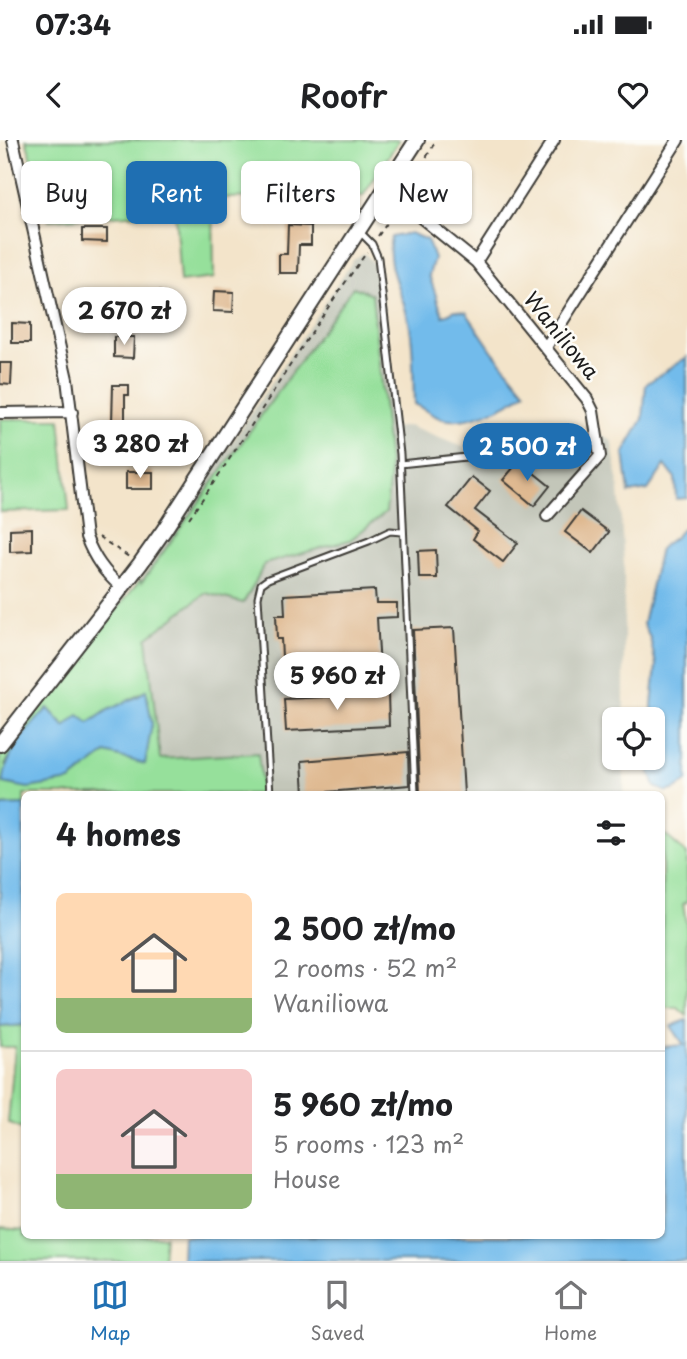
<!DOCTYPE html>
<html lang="en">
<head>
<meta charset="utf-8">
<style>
  body { margin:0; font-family:"Playpen Sans",sans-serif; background:#f6f6f6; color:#202124; height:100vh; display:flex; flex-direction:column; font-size:26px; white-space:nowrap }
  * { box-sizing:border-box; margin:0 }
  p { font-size:23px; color:#757577 }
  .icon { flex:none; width:38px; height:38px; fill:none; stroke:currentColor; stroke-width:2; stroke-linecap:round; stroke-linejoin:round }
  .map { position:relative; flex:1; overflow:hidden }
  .details { position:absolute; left:21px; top:651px; width:644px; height:448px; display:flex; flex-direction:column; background:#fff; border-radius:10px; box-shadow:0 2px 5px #0004 }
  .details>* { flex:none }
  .hud { position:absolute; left:21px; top:21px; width:646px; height:63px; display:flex; gap:14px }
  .fabs { position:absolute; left:602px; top:567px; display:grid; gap:14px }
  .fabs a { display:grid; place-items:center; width:63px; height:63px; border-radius:10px; background:#fff; box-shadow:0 2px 5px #0004; font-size:35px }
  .price { position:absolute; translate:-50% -60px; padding:0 16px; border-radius:24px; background:#fff; color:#222; font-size:23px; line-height:46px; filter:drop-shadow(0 2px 4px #0008) }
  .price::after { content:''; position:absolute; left:50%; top:42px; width:21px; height:16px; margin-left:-10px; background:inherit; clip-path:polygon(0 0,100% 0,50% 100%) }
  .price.current { background:#1f6fb2; color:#fff }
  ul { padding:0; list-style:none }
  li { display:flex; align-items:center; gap:21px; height:175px; padding:0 35px }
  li+li { border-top:2px solid #e0e0e0 }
  li span { display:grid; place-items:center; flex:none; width:196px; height:140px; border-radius:10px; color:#555 }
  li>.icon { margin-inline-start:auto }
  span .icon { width:84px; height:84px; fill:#fffc; stroke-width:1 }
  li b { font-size:30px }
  h2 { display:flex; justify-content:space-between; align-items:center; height:84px; padding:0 35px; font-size:30px }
  .pill { padding:0 24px; border-radius:10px; background:#fff; box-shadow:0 2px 5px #0004; font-size:24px; line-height:63px }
  .pill.current { background:#1f6fb2; color:#fff }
  .status { display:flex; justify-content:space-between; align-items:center; height:49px; padding:0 35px; background:#fff; direction:ltr }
  .status svg { height:19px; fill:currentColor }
  header { display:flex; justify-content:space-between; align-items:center; height:91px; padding:0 35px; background:#fff; font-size:32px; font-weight:600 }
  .tabs { display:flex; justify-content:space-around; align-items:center; height:98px; border-top:2px solid #e0e0e0; background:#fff; font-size:19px; color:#757577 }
  .tabs a { display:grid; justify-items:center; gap:4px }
  .tabs .current { color:#1f6fb2 }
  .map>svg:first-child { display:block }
  .industrial { fill:#c3c6b9 }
  .green { fill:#96e09b; stroke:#597e5c; stroke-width:2; fill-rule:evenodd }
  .water { fill:#72bbeb; stroke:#476c84; stroke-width:2 }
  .building { fill:#dfb991 }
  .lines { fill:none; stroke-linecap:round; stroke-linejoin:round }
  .lane-casing { stroke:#3c3a36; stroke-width:9 }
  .street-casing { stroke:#3c3a36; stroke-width:14 }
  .secondary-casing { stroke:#3c3a36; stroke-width:18 }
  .path { stroke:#3c3a36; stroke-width:2; stroke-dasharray:5 5; stroke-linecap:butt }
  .lane { stroke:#fff; stroke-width:5 }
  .street { stroke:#fff; stroke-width:10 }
  .secondary { stroke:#fff; stroke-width:14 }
  .labels { text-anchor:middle; stroke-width:5; stroke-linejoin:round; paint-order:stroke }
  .street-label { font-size:21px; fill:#1c1c1c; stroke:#fdfcf7 }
</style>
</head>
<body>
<div class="status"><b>07:34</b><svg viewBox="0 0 49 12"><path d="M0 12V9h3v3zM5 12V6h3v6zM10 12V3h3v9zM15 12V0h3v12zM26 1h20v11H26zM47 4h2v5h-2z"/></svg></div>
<header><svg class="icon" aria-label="back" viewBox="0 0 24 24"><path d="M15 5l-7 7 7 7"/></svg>Roofr<svg class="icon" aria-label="heart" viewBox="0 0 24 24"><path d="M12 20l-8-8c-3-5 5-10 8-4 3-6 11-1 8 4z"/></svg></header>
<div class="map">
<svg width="687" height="1121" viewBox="0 0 687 1121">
  <rect width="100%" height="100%" fill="#fdfcf7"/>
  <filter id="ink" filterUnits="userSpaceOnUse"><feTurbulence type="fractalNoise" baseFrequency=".0143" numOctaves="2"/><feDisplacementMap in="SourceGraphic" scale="14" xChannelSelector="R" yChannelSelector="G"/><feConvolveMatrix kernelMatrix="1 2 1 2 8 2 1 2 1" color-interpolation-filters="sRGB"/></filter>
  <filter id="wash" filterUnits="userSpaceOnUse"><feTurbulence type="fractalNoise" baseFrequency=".00686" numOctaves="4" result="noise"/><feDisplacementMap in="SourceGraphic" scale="28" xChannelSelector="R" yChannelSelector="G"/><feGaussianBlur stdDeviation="1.57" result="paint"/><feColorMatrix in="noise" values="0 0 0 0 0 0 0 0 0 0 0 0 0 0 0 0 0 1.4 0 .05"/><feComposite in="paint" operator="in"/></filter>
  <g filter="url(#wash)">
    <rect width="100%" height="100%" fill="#f3e4ca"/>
    <path class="industrial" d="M364,113L380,129L395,288L408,286L468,309L597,293L612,301L619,350L624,424V579H614V618H624V654H263L258,613L160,619L140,440L354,119Z"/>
    <path class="green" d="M26,0H399L363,56L213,58L214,138L180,142L175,72L49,80Z
      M353,147L372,154L390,334L386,372L350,400L264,424L254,445L243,463L206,453L147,498L160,619L258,613L263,654H24V665L0,666V616L140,440L141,443ZM145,551L106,613L70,641L5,625L21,596L48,568L65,587L88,583Z
      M0,279H60L69,370L0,372Z
      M662,692L687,714V762L683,764L687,789V876L678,868H662Z
      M24,885V990L8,983L15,907H0V887Z
      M0,1089L24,1091V1096H165L163,1121H0Z"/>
    <path class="water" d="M410,93L427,100L434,118L429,135L443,176L455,170L466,172L493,212L526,252C506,267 469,285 443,279C434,277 423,268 414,264C413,239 414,212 410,187C405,156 384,129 391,97Z
      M687,217V358L676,359L675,338L665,325L648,350L629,353L624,313L643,279L646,244Z
      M687,384V641L678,648L667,652L655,647L645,618H653L652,565L656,525L650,498L643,484L660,408L675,397Z
      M146,550L152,584L145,624L106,613L70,641L28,648L3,643C7,609 26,591 48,568L65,587L79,575L89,583L108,570L139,556Z
      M24,665V885L0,887V666Z
      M687,880V1121H182L183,1096H662V907L684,905L671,886Z"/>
    <g id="blocks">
      <path class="building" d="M288,85L311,86V105H299L298,133H279V114H287Z
        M82,89H107V102L82,101Z
        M94,150L116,151L115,170L93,169Z
        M146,150L163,152L160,169L144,166Z
        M214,151L234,152L233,172L213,171Z
        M12,183L30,184V203H12Z
        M114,197H134L133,218L114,217Z
        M0,223H12L11,245L0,244Z
        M113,245H129V255H125V283H112Z
        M130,287L159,288V305H143V301H130Z
        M519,321L550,346L534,366L503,340Z
        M126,332H153V349H126Z
        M472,337L490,351L475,370L518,403L503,422L473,399L478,391L448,367Z
        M581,371L609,392L593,413L565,392Z
        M32,388V411L10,412V389Z
        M436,410L437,438H419L418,411Z
        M375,450L376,463H397V477L377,478L380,529L283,534L281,499H277L276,475H285L284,455Z
        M454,488L464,654H420L413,490Z
        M388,554L389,586L286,591L284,559Z
        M408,612L409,645L304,654L302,621Z"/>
    </g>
  </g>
  <g filter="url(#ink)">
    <use href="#blocks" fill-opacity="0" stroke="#3c3a36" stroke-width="2"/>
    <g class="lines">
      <defs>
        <path id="lane" d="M359,91L372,104L378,118L400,314L415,653
          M400,324L598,303
          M270,654L258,457L261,444L268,439L369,401L390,391L402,392"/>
        <path id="street" d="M13,0L67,239L86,397C94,418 104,432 121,447
          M402,62L476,122L587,259L593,271L600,316L547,376
          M476,122L554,0
          M546,207L678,0
          M0,273L72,272"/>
        <path id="secondary" d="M0,604L140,424L164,390L417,0"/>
      </defs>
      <use href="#lane" class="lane-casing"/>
      <use href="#street" class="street-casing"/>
      <use href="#secondary" class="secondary-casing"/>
      <path class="path" d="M407,52L436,0
        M378,96L395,72
        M189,378C251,291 304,198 367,112
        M99,397L129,417"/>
      <use href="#lane" class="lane"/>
      <use href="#street" class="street"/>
      <use href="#secondary" class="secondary"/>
    </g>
  </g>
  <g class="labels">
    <g class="street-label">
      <text transform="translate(561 196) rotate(51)" y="7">Waniliowa</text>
    </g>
  </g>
</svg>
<div class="fabs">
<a><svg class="icon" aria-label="locate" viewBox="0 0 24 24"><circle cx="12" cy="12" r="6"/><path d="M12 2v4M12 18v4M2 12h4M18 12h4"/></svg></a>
</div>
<b class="price" style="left:124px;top:207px">2 670 zł</b>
<b class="price" style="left:140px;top:340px">3 280 zł</b>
<b class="price current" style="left:527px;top:343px">2 500 zł</b>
<b class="price" style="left:337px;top:572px">5 960 zł</b>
<div class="hud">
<a class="pill">Buy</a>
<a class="pill current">Rent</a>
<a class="pill">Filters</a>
<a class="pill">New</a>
</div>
<section class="details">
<h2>4 homes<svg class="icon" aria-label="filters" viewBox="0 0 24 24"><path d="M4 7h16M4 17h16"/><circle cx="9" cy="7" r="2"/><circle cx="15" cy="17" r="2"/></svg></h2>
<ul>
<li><span style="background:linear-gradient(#ffd9b3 75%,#8fb573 0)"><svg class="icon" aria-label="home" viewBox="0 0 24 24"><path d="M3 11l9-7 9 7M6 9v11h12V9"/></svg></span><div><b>2 500 zł/mo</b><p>2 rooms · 52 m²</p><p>Waniliowa</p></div></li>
<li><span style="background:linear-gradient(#f6c9c9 75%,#8fb573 0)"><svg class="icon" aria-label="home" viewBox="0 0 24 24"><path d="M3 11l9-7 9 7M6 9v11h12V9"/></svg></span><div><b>5 960 zł/mo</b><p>5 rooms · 123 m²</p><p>House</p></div></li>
</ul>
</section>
</div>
<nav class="tabs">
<a class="current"><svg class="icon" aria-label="map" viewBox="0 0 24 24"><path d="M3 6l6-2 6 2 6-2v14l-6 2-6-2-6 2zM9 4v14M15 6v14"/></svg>Map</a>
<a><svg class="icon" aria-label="saved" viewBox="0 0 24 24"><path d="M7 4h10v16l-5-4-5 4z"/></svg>Saved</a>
<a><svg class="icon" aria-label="home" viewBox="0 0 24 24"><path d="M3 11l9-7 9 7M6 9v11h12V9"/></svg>Home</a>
</nav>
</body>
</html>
